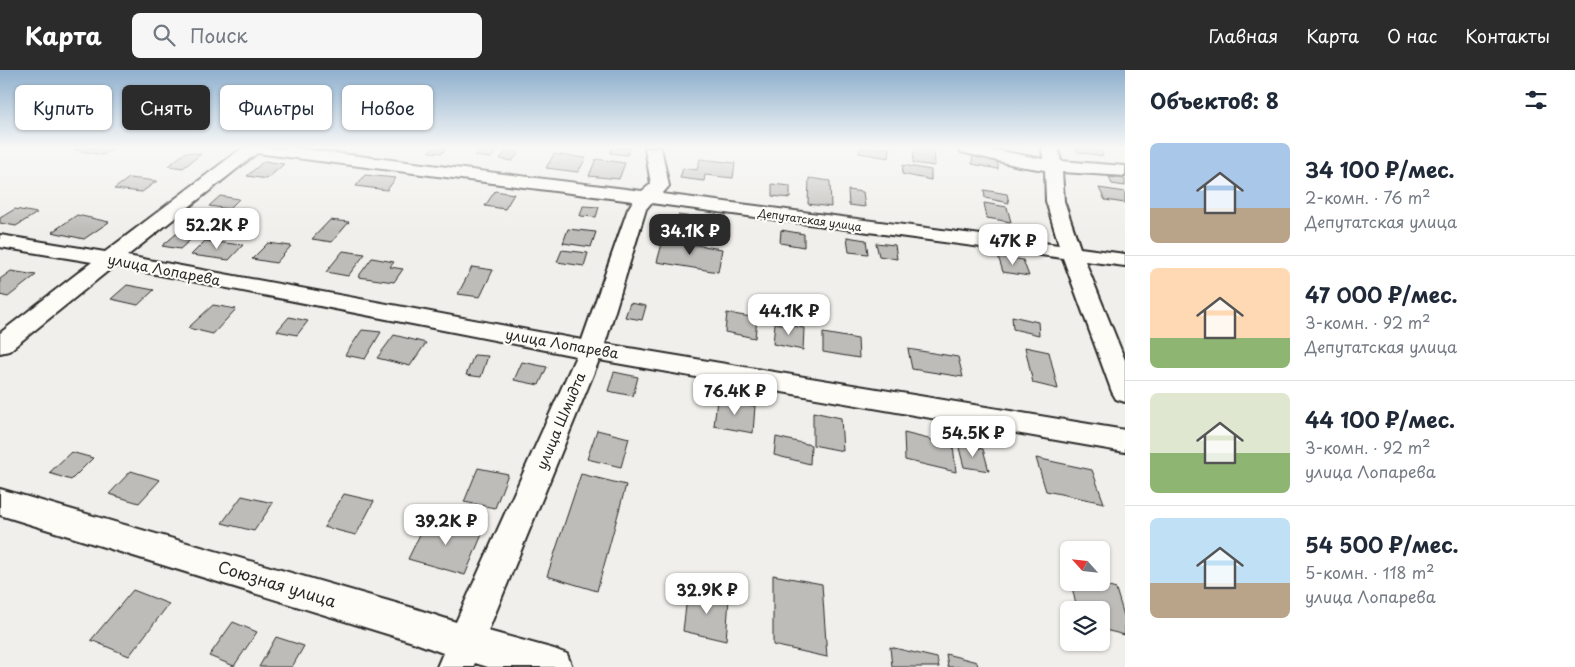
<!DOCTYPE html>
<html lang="ru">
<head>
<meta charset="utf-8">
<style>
  body { margin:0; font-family:"Playpen Sans",sans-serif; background:#f6f6f7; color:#1f2937; height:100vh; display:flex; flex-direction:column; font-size:19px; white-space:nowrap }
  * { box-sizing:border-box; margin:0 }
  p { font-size:16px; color:#747a83 }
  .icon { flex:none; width:28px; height:28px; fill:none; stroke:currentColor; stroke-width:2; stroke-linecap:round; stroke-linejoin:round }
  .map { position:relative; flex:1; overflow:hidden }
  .details { display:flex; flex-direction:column; background:#fff; width:450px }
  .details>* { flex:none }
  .guide { position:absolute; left:15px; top:15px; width:475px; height:45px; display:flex; gap:10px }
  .needle { width:32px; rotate:297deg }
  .fabs { position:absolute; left:1060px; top:471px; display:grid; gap:10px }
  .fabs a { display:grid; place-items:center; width:50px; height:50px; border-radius:8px; background:#fff; box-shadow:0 1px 4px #0004; font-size:25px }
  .price { position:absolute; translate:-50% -42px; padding:0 11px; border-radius:10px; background:#fff; color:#222; font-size:16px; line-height:32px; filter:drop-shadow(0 1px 2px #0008) }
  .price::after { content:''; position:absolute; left:50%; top:30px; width:15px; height:11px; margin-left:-8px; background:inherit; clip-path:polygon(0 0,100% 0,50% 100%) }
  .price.active { background:#2b2b2b; color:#fff }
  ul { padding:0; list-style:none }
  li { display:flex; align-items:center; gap:15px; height:125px; padding:0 25px }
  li+li { border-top:1px solid #e0e1e3 }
  li span { display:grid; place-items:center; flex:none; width:140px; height:100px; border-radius:8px; color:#555 }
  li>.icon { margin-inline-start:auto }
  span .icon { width:60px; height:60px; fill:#fffc; stroke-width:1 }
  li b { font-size:21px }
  h2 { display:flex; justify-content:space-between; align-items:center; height:60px; padding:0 25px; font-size:21px }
  .tag { padding:0 18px; border-radius:8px; background:#fff; box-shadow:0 1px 4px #0004; font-size:18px; line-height:45px }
  .tag.active { background:#2b2b2b; color:#fff }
  header { display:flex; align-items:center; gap:30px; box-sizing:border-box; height:70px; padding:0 25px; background:#2b2b2b; color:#fff }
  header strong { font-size:24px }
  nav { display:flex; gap:28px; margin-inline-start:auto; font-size:18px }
  .search { width:350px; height:45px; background:#f6f6f7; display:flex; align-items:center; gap:12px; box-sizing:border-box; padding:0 18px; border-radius:8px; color:#747a83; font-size:19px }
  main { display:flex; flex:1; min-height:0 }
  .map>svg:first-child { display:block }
  .building { fill:#bdbcb8; stroke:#2b2b2b }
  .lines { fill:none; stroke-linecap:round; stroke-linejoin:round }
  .street-casing { stroke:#2b2b2b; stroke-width:4 }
  .street { fill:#fdfcf7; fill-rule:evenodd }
  .labels { text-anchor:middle; stroke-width:4.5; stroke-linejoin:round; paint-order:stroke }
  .far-street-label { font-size:11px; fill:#2b2b2b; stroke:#fdfcf7 }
  .street-label { font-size:14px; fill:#2b2b2b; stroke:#fdfcf7 }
  .near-street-label { font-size:16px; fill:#2b2b2b; stroke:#fdfcf7 }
</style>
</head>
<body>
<header>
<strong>Карта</strong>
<div class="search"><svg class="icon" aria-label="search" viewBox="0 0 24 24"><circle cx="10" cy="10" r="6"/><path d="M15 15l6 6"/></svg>Поиск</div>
<nav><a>Главная</a><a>Карта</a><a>О нас</a><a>Контакты</a></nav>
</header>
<main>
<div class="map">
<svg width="1125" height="597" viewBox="0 0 1125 597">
  <rect width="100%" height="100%" fill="#f0efeb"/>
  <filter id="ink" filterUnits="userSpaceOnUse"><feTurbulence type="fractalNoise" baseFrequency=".02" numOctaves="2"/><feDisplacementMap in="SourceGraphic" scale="10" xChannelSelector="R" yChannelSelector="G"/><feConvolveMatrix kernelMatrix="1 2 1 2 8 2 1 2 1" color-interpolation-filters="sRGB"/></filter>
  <g filter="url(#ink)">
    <path class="building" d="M79,78H115L103,85L75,80Z
      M432,78H446L442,83L429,82Z
      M481,78H498L491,88L475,86Z
      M612,78H630L627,85L610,83Z
      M860,78H890L889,88L859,83Z
      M914,78L934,79L935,96L913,93Z
      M1076,78H1100L1103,86L1077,82Z
      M506,81L519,83L512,91L500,89Z
      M186,82L201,84L183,98L168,96Z
      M554,84L586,88L578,102L546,98Z
      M973,86L998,91V99L972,94Z
      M596,89L625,93L619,109L589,106Z
      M700,89L735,93L733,108L705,105L704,111L680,108L683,98L697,100Z
      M264,91L284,94L267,109L247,106Z
      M903,95L931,100V110L902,104Z
      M365,105L396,108L387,120L356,116Z
      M1109,107L1125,109V116L1112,114Z
      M129,108L157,111L142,122L114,119Z
      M809,108L830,111L831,137L808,134Z
      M772,114L790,116V128L772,126Z
      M1099,118L1125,122V133L1105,130Z
      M848,120L863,122L865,137L849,135Z
      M984,120L1007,124L1009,133L985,128Z
      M495,121L514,124L505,139L485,136Z
      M220,126L239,129L229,139L209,136Z
      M984,133L1007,137L1011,152L987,148Z
      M583,136L599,137L596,147L580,146Z
      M15,139L37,143L16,156L0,153V148Z
      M77,145L109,152L84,169L52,162Z
      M678,145L715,150L714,161L675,156Z
      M330,150L349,152L332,172L312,169Z
      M188,154L205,157L180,179L162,176Z
      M568,159L596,162L591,177L563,173Z
      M781,160L804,164V177L780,173Z
      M847,167L866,170L868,184L849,182Z
      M663,170L722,179L718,202L657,192Z
      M205,171L243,175L229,190L191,185Z
      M268,173L291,176L276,193L252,189Z
      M876,173L895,175L897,189L879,186Z
      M562,180L588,183L584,196L557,192Z
      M343,181L365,184L348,206L326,202Z
      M998,186L1023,190L1029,206L1003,202Z
      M372,188L394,192L390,197L403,199L394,212L358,207Z
      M472,197L493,200L480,227L458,224Z
      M11,201L36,205L8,227L0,225V209Z
      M127,215L154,220L138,235L111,229Z
      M630,233L646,236L642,250L625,247Z
      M213,235L236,239L213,264L188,258Z
      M727,243L757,248L755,268L725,262Z
      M1012,246L1038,252L1039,265L1013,259Z
      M289,247L308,251L297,265L277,261Z
      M775,253L804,258L803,280L773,274Z
      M362,260L381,262L365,289L345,285Z
      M823,263L858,269L859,288L823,282Z
      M394,265L426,273L410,296L377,288Z
      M1025,277L1049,282L1058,319L1033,313Z
      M908,279L958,287L963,307L912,299Z
      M474,285L488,286L481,307L466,305Z
      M522,292L547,297L539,315L514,310Z
      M614,302L638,307L633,326L608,321Z
      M717,329L755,336L753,363L714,356Z
      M813,342L841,348L843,381L813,375Z
      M597,360L629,368L621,397L587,389Z
      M904,363L953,375L956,402L905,390Z
      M776,367L811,375L810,394L774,385Z
      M958,374L983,379L989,401L964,397Z
      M71,382L93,388L71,410L49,403Z
      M1036,388L1092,400L1104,433L1046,421Z
      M478,398L508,404L495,438L464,432Z
      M131,401L160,410L139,433L109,424Z
      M581,404L626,415L597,521L547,506Z
      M344,424L374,431L356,465L324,457Z
      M242,426L273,433L254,461L222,453Z
      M428,448L483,462L465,505L408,489Z
      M773,505L822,514L827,587L773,575Z
      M1071,512H1093L1116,519L1125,549V565L1101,559V540H1077Z
      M688,519L729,528L726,571L683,561Z
      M133,520L169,534L129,586L91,570Z
      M233,552L257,562L234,596L209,586Z
      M276,567L304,576L292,597H259Z
      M890,577L937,588L939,597H892Z
      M946,584L977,592L978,597H948Z"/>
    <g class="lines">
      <defs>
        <path id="street" d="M242,78H294L642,121L651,114L645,78H661L669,116L662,124L1059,175L1046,131L1045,100L1019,96L961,82L959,78H985L1043,89L1042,78H1058L1061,91L1125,96V106L1062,102L1064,131L1080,178L1125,184V196L1085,191L1125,290V332L1116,329L1112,322L1063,188L651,133L646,139L605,274L1125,360V382L599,290L488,561L554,579L567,584L572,597H488L475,593L473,597H437L443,583L413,572L0,445V419L413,538L456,552L576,286L114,196L9,281L0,283V263L92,192L0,177V165L105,182ZM257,83L633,131L628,139L582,270L127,186Z"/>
      </defs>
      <use href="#street" class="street-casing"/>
      <use href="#street" class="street"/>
    </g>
  </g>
  <linearGradient id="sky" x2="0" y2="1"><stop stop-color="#8fb0ce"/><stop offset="0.48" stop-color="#f8f8f6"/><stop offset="1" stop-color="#f8f8f6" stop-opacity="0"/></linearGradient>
  <rect width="1125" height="161" fill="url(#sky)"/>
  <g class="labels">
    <g class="far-street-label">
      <text transform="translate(810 150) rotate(8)" y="4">Депутатская улица</text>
    </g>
    <g class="street-label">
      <text transform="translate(164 200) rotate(11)" y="5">улица Лопарева</text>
      <text transform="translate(562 274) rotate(10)" y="5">улица Лопарева</text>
      <text transform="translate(561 351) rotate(-67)" y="5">улица Шмидта</text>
    </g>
    <g class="near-street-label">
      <text transform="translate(277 514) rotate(17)" y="6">Союзная улица</text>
    </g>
  </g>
</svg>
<div class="fabs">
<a><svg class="needle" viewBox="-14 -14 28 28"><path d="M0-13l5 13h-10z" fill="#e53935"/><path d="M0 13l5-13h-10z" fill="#747a83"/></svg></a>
<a><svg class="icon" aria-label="layers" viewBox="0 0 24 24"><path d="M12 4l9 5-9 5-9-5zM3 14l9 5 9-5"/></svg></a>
</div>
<b class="price" style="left:217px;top:180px">52.2K ₽</b>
<b class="price active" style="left:690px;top:186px">34.1K ₽</b>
<b class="price" style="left:1013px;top:196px">47K ₽</b>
<b class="price" style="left:789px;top:266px">44.1K ₽</b>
<b class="price" style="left:735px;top:346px">76.4K ₽</b>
<b class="price" style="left:973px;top:388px">54.5K ₽</b>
<b class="price" style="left:446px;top:476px">39.2K ₽</b>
<b class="price" style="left:707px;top:545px">32.9K ₽</b>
<div class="guide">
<a class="tag">Купить</a>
<a class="tag active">Снять</a>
<a class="tag">Фильтры</a>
<a class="tag">Новое</a>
</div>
</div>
<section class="details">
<h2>Объектов: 8<svg class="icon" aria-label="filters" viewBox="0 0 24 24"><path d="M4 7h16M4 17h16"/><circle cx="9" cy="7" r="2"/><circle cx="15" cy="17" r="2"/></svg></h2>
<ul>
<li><span style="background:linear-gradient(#a9c7e8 65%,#b9a48a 0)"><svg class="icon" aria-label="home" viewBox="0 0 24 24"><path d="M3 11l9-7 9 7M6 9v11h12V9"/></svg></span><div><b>34 100 ₽/мес.</b><p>2-комн. · 76 m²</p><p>Депутатская улица</p></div></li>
<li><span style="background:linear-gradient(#ffd9b3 70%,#8fb573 0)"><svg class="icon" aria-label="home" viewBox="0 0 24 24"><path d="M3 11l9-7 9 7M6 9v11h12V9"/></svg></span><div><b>47 000 ₽/мес.</b><p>3-комн. · 92 m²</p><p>Депутатская улица</p></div></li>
<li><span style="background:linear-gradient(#dfe7d0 60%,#8fb573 0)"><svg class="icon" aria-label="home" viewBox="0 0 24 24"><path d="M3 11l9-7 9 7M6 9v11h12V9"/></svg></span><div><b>44 100 ₽/мес.</b><p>3-комн. · 92 m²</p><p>улица Лопарева</p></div></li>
<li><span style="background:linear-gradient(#bfe0f5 65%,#b9a48a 0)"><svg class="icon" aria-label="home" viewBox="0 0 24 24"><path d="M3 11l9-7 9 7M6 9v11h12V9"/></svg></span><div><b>54 500 ₽/мес.</b><p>5-комн. · 118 m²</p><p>улица Лопарева</p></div></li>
</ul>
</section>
</main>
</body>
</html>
